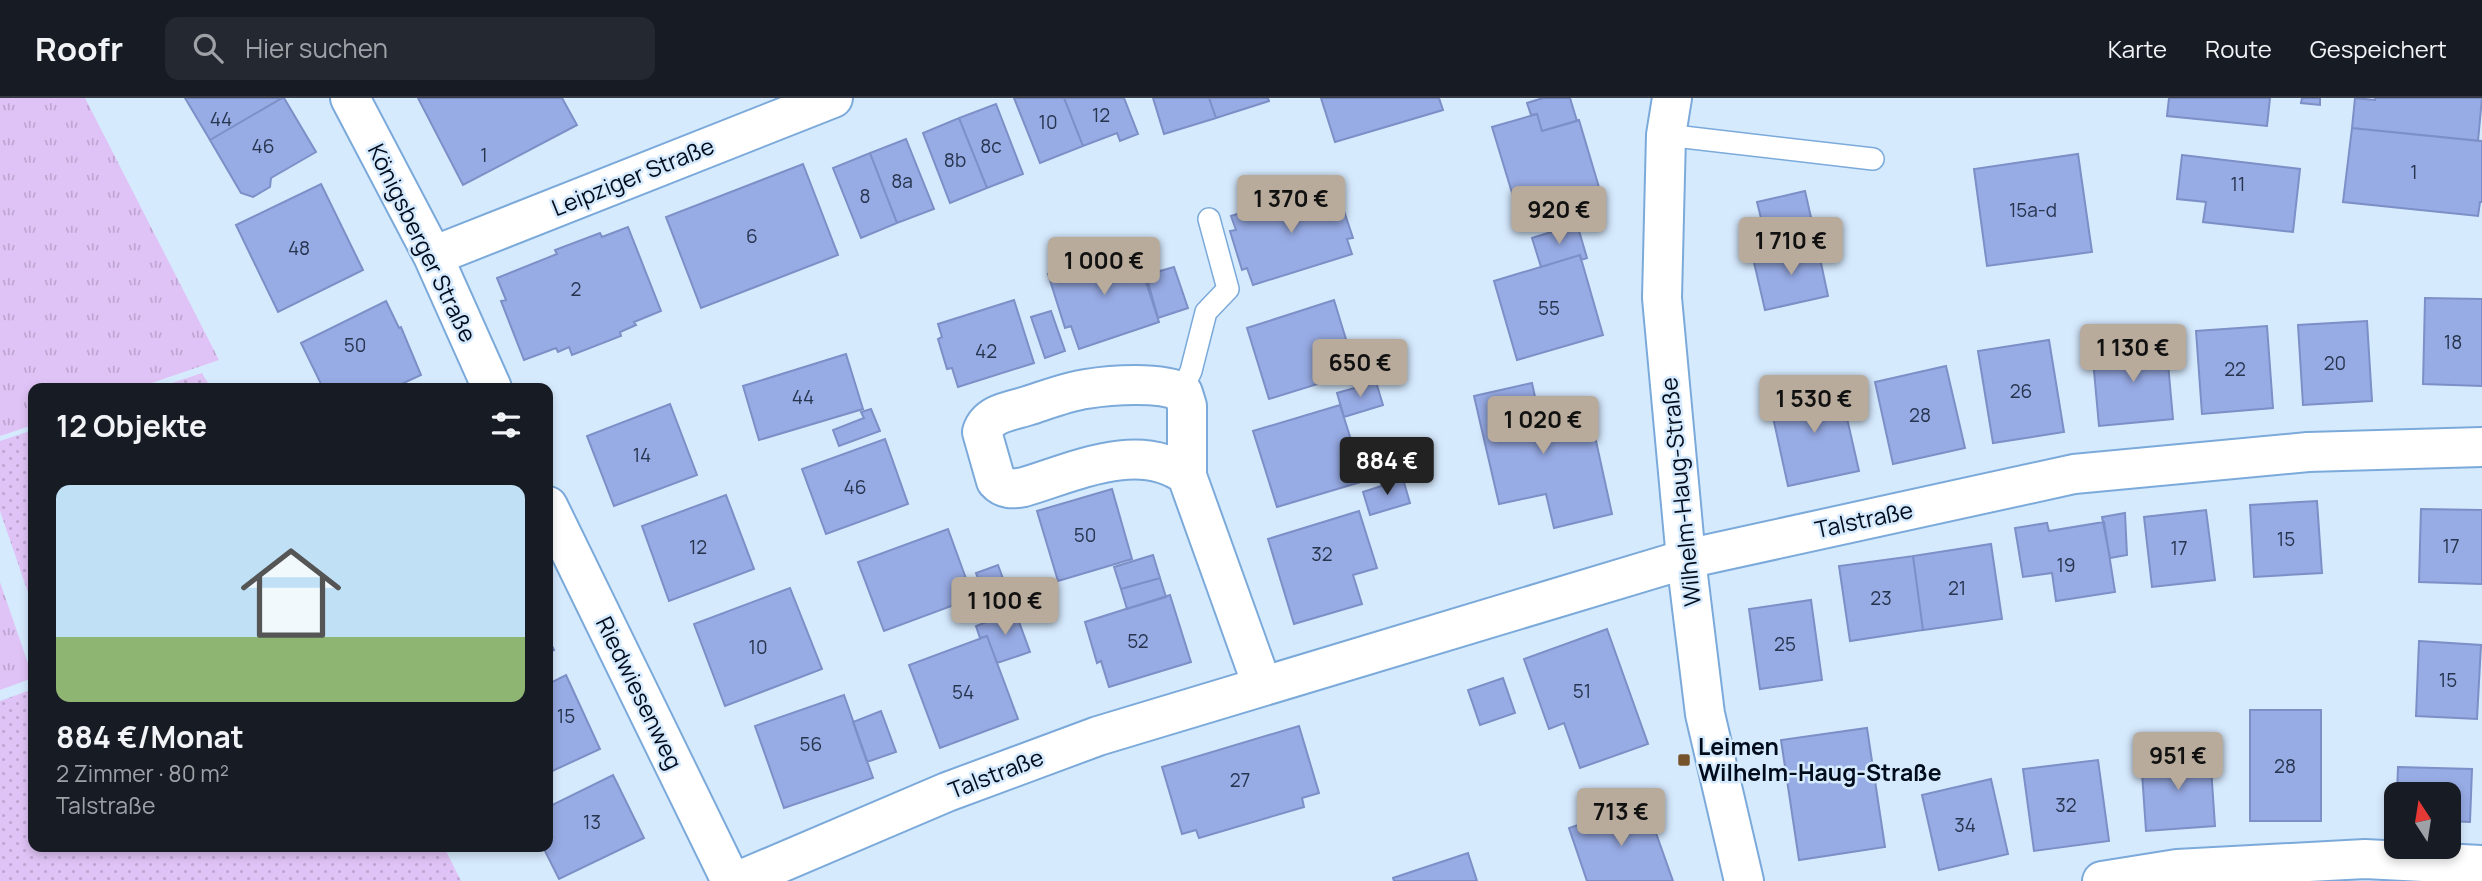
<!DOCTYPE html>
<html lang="de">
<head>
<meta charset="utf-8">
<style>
  body { margin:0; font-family:Manrope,sans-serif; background:#242831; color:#f1f3f6; height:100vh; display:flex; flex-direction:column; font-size:26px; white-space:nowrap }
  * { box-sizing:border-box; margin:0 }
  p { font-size:23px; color:#9ea1a6 }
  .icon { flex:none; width:38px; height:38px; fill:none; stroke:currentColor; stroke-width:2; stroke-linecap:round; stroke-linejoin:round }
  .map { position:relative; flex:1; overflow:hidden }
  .drawer { position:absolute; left:28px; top:285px; width:525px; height:469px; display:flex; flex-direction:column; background:#171b24; border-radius:14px; box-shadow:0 4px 10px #0003 }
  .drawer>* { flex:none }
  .needle { width:46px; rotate:348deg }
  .buttons { position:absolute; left:2384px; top:684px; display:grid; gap:14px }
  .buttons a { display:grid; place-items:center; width:77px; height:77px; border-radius:14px; background:#171b24; box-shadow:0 4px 10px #0003; font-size:35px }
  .price { position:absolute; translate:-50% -60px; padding:0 16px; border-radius:7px; background:#b9ab9b; color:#111; font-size:23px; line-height:46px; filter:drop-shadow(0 2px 4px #0008) }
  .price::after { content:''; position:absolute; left:50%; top:42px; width:21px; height:16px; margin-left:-10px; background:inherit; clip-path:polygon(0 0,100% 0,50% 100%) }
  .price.current { background:#222; color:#fff }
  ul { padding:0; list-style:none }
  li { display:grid; align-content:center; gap:14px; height:371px; padding:0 28px }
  li span { display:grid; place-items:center; height:217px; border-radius:14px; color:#555 }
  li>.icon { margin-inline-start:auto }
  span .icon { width:126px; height:126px; fill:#fffc; stroke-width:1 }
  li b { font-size:30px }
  h2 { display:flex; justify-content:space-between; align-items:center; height:84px; padding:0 28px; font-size:30px }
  header { display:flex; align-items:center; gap:42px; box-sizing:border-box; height:98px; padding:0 35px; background:#171b24; border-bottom:2px solid #363941 }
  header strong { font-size:33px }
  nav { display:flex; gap:38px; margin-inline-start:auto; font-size:24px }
  .search { width:490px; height:63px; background:#242831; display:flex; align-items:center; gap:18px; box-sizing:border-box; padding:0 24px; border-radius:14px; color:#9ea1a6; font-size:26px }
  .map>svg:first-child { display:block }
  .grass { fill:url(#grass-tufts) }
  .park { fill:url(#park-dots) }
  .building { fill:#97abe4; stroke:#7c8fc7; stroke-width:2 }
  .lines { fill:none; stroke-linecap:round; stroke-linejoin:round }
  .service-casing { stroke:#7baada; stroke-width:24 }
  .minor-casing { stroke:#7baada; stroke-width:42 }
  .service { stroke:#fff; stroke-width:21 }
  .minor { stroke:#fff; stroke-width:38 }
  .poi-dot { fill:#75532b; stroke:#d6eafe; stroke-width:2.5 }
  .labels { text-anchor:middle; stroke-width:5; stroke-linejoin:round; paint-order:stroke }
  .number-label { font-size:19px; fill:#26344e }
  .street-label { font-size:23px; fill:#000c1c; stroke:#d6eafe }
  .poi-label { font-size:23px; font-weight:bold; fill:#000c1c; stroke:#d6eafe; text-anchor:start }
</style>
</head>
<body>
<header>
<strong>Roofr</strong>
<div class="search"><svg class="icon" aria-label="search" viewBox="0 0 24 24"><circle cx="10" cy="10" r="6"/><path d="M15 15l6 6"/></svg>Hier suchen</div>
<nav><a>Karte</a><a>Route</a><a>Gespeichert</a></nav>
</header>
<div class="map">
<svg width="2482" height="783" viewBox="0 0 2482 783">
  <defs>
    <pattern id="grass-tufts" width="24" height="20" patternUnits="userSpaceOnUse" patternTransform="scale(1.75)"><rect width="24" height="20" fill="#dfc3f6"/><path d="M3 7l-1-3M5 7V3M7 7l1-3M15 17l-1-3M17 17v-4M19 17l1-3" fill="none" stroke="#bea6d2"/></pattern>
    <pattern id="park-dots" width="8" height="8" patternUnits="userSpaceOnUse" patternTransform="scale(1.75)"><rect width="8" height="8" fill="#dfc3f6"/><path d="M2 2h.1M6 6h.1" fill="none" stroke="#bea6d2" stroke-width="1.8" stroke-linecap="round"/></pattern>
  </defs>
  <rect width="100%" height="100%" fill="#d6eafe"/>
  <path class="grass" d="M0,0H85L219,262L137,290H33V327L0,338Z
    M0,484L33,580L0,592Z"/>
  <path class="park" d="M202,275L211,290H157Z
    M33,332V509L0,413V343Z
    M33,591V749H444L461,783H0V603Z"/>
  <path class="building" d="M185,0H282L210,42Z
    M282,0H284L316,54L271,80L270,89L253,99L241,95L210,42Z
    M418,0H562L577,27L463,87Z
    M1014,0H1064L1083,48L1040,65Z
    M1064,0H1124L1138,36L1120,43L1117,35L1083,48Z
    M1153,0H1209L1216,20L1164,36Z
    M1209,0H1268L1269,3L1216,20Z
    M1321,0H1439L1443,12L1335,44Z
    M1543,0H1570L1577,23L1542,33L1537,16L1531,17L1527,5Z
    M2169,0H2270L2267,28L2167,18Z
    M2302,0H2320V7L2301,5Z
    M2355,0L2375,2V0H2482L2478,43L2352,30Z
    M996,6L1023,76L987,90L959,20Z
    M1537,16L1542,33L1579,22L1601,96L1520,121L1492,29Z
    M959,20L987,90L950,105L923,35Z
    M2352,30L2482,43V104H2480L2478,118L2343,104Z
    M906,41L934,111L897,125L870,55Z
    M870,55L897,125L861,140L833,70Z
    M2078,56L2092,154L1987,168L1974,71Z
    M2182,57L2300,71L2293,134L2203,124L2206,104L2177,101Z
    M803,66L838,157L701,210L666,119Z
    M321,86L363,172L278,214L236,127Z
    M1330,87L1335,103L1340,101L1353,140L1347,141L1352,156L1253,187L1247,170L1242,172L1230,133L1236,132L1231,118Z
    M1805,93L1817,146L1753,160L1746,128L1762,124L1757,104Z
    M1577,126L1587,160L1581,162L1580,157L1541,169L1532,140Z
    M628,129L661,213L634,224L636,227L620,234L621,238L572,257L569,249L558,254L556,250L524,262L501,203L506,202L497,180L557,156L555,152L600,135L602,139Z
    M1817,146L1828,198L1765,212L1753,160Z
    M1134,147L1159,224L1079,251L1071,228L1065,230L1048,176Z
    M1580,157L1603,237L1517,262L1494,183Z
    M1174,169L1188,210L1158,220L1146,177Z
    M2425,200L2482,201V288L2423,286Z
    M1014,202L1034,265L958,289L952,270L947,271L938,241L942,239L938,226Z
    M1334,202L1356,274L1269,301L1247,230Z
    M386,203L399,230L401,229L421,277L393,290H323L301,245Z
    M1051,213L1065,253L1045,260L1031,219Z
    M2367,223L2372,303L2303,307L2298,227Z
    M2267,228L2273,310L2202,316L2196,233Z
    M2049,242L2064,334L1993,345L1978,253Z
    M2166,243L2173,321L2099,328L2092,251Z
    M846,256L863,311L759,342L743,288Z
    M1946,268L1965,350L1893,366L1875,284Z
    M1376,284L1383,307L1344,319L1337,295Z
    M1532,285L1540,322L1589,311L1612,416L1554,430L1546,396L1499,406L1474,298Z
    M1839,285L1859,373L1788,388L1769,301Z
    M670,306L697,377L614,408L587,338Z
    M1340,307L1364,383L1277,409L1253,333Z
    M871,311L880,333L839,348L833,332L864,320L861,314Z
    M885,341L908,406L826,436L802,371Z
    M1403,381L1410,405L1370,417L1363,394Z
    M1112,391L1132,461L1058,483L1037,413Z
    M726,397L754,471L669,503L642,428Z
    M2317,403L2322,475L2254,479L2250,407Z
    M2421,411L2482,412V486L2419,484Z
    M2206,412L2215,482L2152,489L2144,419Z
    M1359,413L1377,470L1353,477L1362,506L1294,526L1268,441Z
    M2125,415L2127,457L2110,460L2102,419Z
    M2104,424L2115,494L2056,503L2052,475L2023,479L2015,430L2047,425L2049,433Z
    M948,431L973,500L884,533L858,464Z
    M1991,446L2002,521L1923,532L1913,458Z
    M1153,457L1160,480L1121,491L1114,469Z
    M1913,458L1923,532L1850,543L1839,468Z
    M998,467L1015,513L994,521L976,475Z
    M1160,480L1166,499L1127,511L1121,491Z
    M790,490L822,571L725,608L694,526Z
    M1170,497L1191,564L1109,589L1101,563L1097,565L1085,524Z
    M1811,502L1822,582L1760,591L1749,511Z
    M1015,513L1030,554L997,565L987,538L980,540L976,528Z
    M1607,531L1648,646L1580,670L1564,625L1549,631L1524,561Z
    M987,538L1018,621L940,650L909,567Z
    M548,540L554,552L548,555Z
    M2419,543L2481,547L2477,621L2416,618Z
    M566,577L600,651L548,675V586Z
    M1503,580L1515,615L1480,627L1468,592Z
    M844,597L873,680L784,710L755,628Z
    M2250,612H2321V723H2250Z
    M881,613L896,654L867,664L853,624Z
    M1299,628L1319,695L1302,700L1304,709L1199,740L1196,732L1182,736L1162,669Z
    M1867,630L1885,749L1799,762L1781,642Z
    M2210,655L2215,728L2146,733L2141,660Z
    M2098,662L2109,743L2034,753L2023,671Z
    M2398,669L2472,671L2470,724L2448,723V696H2397Z
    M613,677L644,740L559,781L543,749H548V709Z
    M1991,681L2008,756L1939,772L1922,697Z
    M1645,704L1673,783H1587L1569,730Z
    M1468,755L1477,783H1394L1393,780Z"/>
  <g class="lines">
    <defs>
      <path id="service" d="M1666,37L1873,61
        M1181,294L1191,273L1206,214L1228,191L1209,121"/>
      <path id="minor" d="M350,0L433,158L492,290
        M1672,0L1666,37L1662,200L1686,461L1705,616L1744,783
        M433,158L833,0
        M1187,378C1140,342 1074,374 1024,389C1013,391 1004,392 996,383L982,334C988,315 1011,313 1027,308C1046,302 1066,294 1086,291C1110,287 1162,283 1183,295L1187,308V378L1262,587
        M548,408L731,783
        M738,783L947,694L1098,638L1686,461L2074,376L2308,354L2482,349
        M2102,783L2177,771L2365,761L2482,767"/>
    </defs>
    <use href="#service" class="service-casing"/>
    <use href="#minor" class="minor-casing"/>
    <use href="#service" class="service"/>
    <use href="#minor" class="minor"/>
  </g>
  <rect class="poi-dot" x="1677" y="655" width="14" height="14" rx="3.5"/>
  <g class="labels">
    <g class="number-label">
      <text x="1101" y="24">12</text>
      <text x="221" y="28">44</text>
      <text x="1048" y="31">10</text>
      <text x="263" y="55">46</text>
      <text x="991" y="55">8c</text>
      <text x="484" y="64">1</text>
      <text x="955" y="69">8b</text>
      <text x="2414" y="81">1</text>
      <text x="902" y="90">8a</text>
      <text x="2238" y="93">11</text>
      <text x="865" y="105">8</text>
      <text x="2033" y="119">15a-d</text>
      <text x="752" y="145">6</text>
      <text x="299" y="157">48</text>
      <text x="576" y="198">2</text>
      <text x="1549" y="217">55</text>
      <text x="2453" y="251">18</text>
      <text x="355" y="254">50</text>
      <text x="986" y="260">42</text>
      <text x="2335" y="272">20</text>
      <text x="2235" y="278">22</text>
      <text x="2021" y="300">26</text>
      <text x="803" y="306">44</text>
      <text x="1920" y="324">28</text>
      <text x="642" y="364">14</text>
      <text x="855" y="396">46</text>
      <text x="1085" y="444">50</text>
      <text x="2286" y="448">15</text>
      <text x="2451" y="455">17</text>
      <text x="698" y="456">12</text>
      <text x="2179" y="457">17</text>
      <text x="1322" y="463">32</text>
      <text x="2066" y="474">19</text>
      <text x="1957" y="497">21</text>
      <text x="1881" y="507">23</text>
      <text x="1138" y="550">52</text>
      <text x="1785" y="553">25</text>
      <text x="758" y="556">10</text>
      <text x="2448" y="589">15</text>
      <text x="1582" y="600">51</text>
      <text x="963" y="601">54</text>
      <text x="566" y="625">15</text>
      <text x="811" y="653">56</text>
      <text x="2285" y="675">28</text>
      <text x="1240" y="689">27</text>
      <text x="2066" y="714">32</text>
      <text x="592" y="731">13</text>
      <text x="1965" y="734">34</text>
    </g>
    <g class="street-label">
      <text transform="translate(633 79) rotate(-22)" y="8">Leipziger Straße</text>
      <text transform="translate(422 145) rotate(64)" y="8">Königsberger Straße</text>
      <text transform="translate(1681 394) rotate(-96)" y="8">Wilhelm-Haug-Straße</text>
      <text transform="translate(1864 422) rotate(-12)" y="8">Talstraße</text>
      <text transform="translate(639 595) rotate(64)" y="8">Riedwiesenweg</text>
      <text transform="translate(996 676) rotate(-21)" y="8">Talstraße</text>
    </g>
    <g class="poi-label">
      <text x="1698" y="657">Leimen<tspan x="1698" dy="26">Wilhelm-Haug-Straße</tspan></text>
    </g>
  </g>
</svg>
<div class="buttons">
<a><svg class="needle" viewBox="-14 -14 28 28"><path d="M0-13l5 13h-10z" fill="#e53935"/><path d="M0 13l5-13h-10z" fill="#9ea1a6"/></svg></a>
</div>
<b class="price" style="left:1291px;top:137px">1 370 €</b>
<b class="price" style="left:1559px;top:148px">920 €</b>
<b class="price" style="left:1791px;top:179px">1 710 €</b>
<b class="price" style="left:1104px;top:199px">1 000 €</b>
<b class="price" style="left:2133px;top:286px">1 130 €</b>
<b class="price" style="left:1360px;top:301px">650 €</b>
<b class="price" style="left:1814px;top:337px">1 530 €</b>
<b class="price" style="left:1543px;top:358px">1 020 €</b>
<b class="price current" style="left:1387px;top:399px">884 €</b>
<b class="price" style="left:1005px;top:539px">1 100 €</b>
<b class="price" style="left:2178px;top:694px">951 €</b>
<b class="price" style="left:1621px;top:750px">713 €</b>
<section class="drawer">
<h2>12 Objekte<svg class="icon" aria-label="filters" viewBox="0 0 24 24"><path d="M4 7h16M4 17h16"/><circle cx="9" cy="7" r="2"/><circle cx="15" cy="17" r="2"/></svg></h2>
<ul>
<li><span style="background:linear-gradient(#bfe0f5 70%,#8fb573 0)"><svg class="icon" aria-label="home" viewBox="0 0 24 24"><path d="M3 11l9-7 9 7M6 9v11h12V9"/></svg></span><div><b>884 €/Monat</b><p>2 Zimmer · 80 m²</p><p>Talstraße</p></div></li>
</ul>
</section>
</div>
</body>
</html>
